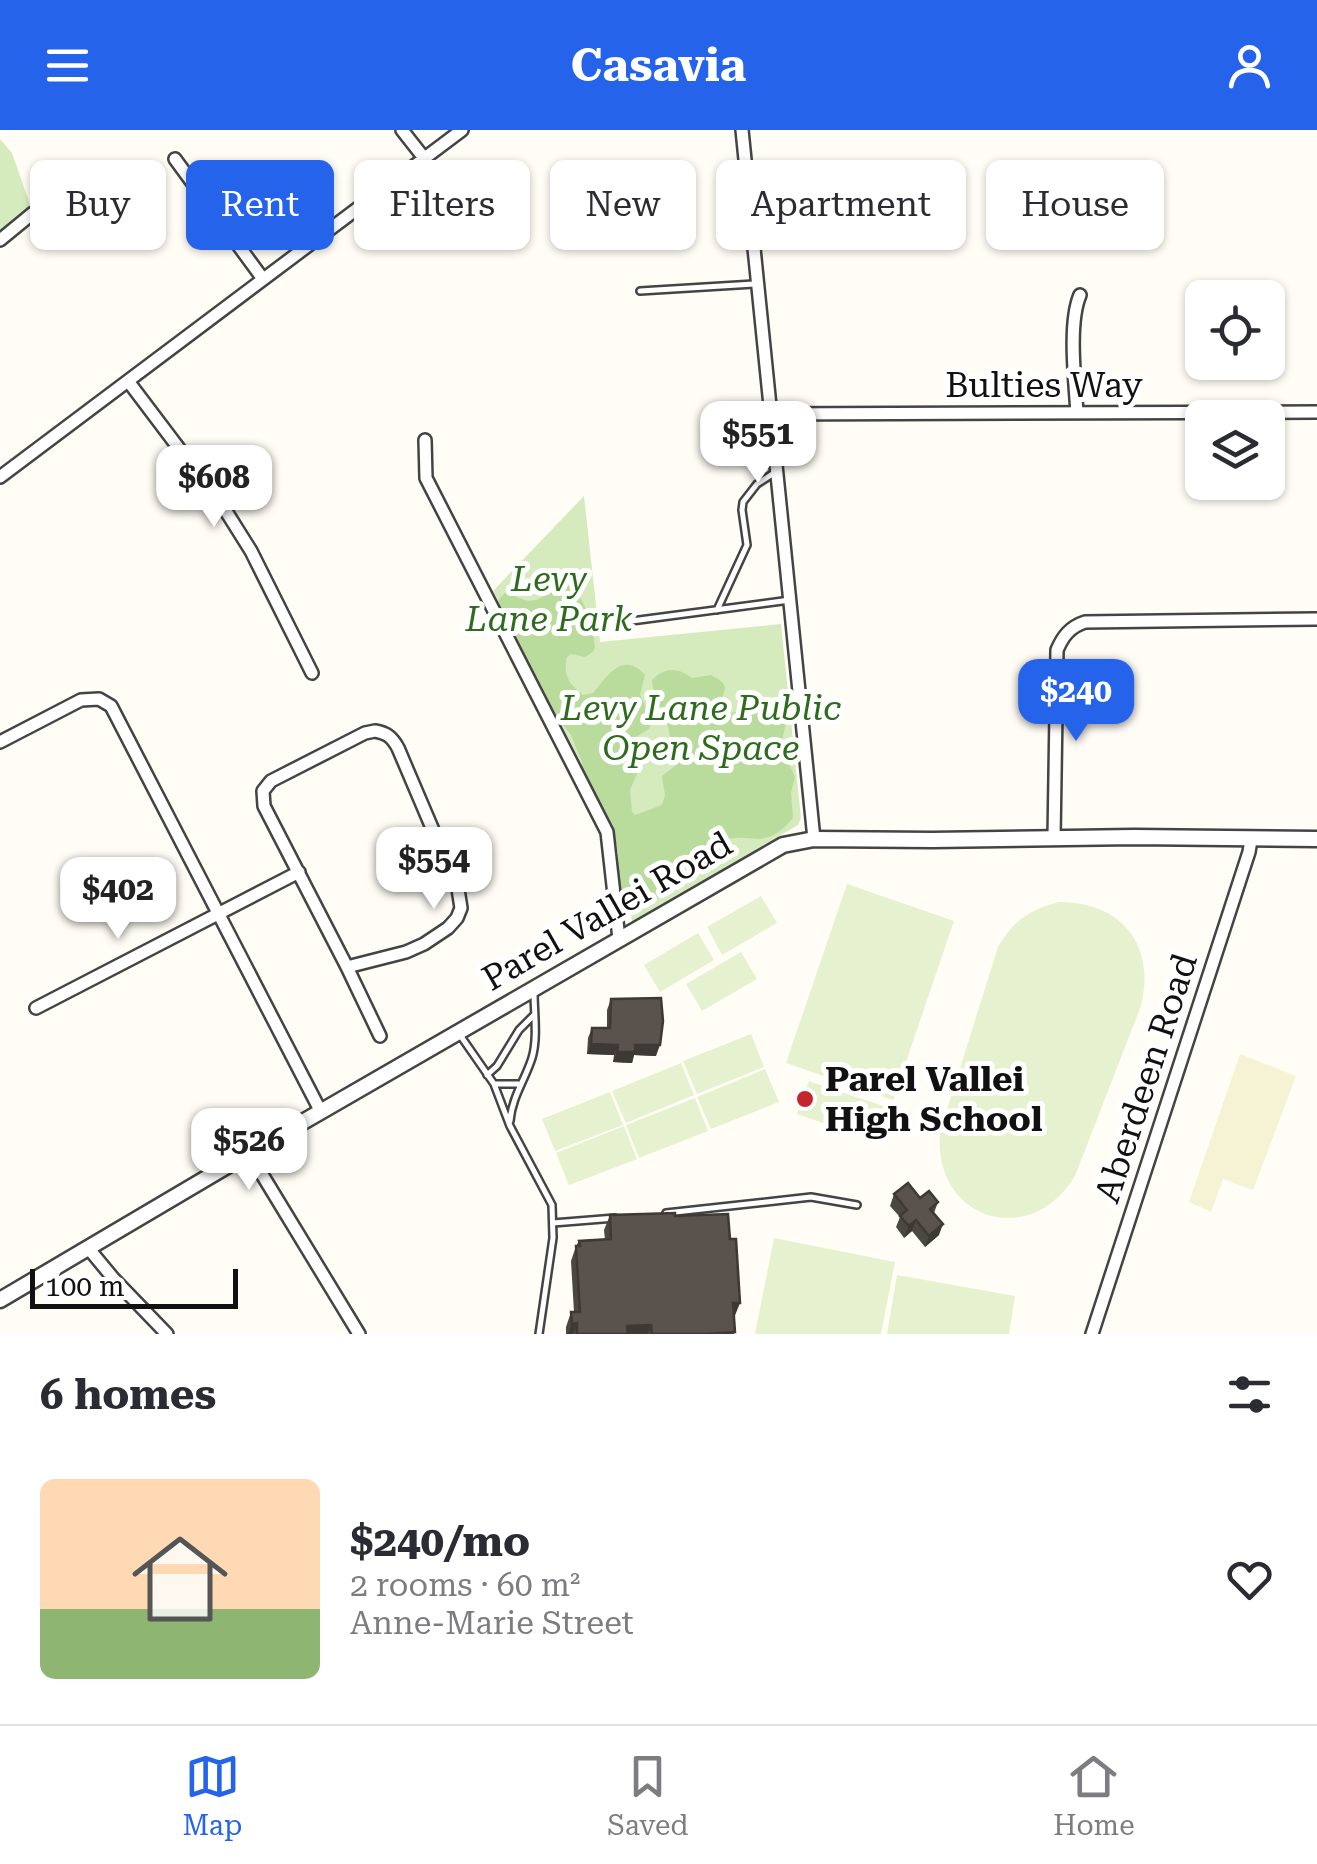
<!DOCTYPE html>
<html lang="en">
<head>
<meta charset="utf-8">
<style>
  body { margin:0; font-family:"Roboto Serif",serif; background:#f7f7f7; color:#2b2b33; height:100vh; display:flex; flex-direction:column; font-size:38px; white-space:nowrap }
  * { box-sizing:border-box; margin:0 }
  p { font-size:32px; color:#7c7c81 }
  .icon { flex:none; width:55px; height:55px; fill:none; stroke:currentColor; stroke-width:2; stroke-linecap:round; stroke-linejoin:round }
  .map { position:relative; height:1204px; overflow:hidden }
  .panel { display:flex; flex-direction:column; background:#fff; flex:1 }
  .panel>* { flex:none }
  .guide { position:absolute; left:30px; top:30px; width:1258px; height:90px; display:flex; gap:20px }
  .fabs { position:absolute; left:1185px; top:150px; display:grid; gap:20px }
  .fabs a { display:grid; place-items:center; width:100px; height:100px; border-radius:15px; background:#fff; box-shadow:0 2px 8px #0004; font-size:50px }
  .scale { position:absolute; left:30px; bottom:25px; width:208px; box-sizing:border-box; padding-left:10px; border:5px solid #111; border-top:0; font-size:28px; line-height:35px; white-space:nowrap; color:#111; -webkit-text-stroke:8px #fff; paint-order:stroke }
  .price { position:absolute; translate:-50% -85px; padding:0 22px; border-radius:20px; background:#fff; color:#222; font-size:32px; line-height:65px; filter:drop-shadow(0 2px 5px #0008) }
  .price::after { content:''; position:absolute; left:50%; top:60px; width:30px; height:22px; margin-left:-15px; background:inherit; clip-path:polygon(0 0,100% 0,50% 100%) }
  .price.active { background:#2563eb; color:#fff }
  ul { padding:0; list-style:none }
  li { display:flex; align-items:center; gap:30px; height:250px; padding:0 40px }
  li span { display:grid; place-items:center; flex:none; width:280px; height:200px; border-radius:15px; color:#555 }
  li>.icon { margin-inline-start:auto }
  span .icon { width:120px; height:120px; fill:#fffc; stroke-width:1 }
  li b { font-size:42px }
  h2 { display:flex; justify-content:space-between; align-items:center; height:120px; padding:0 40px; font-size:42px }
  .pill { padding:0 35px; border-radius:15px; background:#fff; box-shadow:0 2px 8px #0004; font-size:35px; line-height:90px }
  .pill.active { background:#2563eb; color:#fff }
  header { display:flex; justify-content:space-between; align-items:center; height:130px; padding:0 40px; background:#2563eb; color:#fff; font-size:45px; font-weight:700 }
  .tabs { display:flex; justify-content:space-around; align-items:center; height:140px; border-top:2px solid #e1e1e2; background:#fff; font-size:28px; color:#7c7c81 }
  .tabs a { display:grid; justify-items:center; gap:5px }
  .tabs .active { color:#2563eb }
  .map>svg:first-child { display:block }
  .farmland { fill:#f6f3d4 }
  .green { fill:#d5ebbd }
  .forest { fill:#b9dc9c }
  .pitch { fill:#e6f2cf }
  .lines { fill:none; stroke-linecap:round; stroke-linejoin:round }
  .service-casing { stroke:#444; stroke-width:10 }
  .minor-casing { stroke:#444; stroke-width:16 }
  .tertiary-casing { stroke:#444; stroke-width:19 }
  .service { stroke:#fff; stroke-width:5 }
  .minor { stroke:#fff; stroke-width:11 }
  .tertiary { stroke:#fff; stroke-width:14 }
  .wall { fill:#4d4742 }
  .shaded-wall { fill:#3f3936 }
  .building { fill:#5a524d; stroke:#3f3936; stroke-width:2.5 }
  .poi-dot { fill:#c4262e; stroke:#fff; stroke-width:4 }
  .labels { text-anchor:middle; stroke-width:10; stroke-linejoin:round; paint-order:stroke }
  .street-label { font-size:35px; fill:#111; stroke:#fff }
  .park-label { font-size:35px; font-style:italic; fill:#2f6b1f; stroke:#fff }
  .poi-label { font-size:35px; font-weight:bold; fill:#111; stroke:#fff; text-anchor:start }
</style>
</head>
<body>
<header><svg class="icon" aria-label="menu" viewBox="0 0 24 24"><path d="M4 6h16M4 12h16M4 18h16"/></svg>Casavia<svg class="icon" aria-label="person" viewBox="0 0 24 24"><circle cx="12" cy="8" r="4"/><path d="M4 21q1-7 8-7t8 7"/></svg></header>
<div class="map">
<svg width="1317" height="1204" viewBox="0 0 1317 1204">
  <rect width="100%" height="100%" fill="#fffdf5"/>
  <path class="farmland" d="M1240,924L1296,946L1253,1060L1223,1049L1211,1082L1189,1072Z"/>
  <path class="green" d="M0,9L12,23L33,83L0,110Z
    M584,366L600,512L781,494L801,688L798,695L632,792L624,719L493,461Z"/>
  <path class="forest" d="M561,452C585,460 592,493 595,517L593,522L585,527L571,524L567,527C563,545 568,553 583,565L593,563C607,546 623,520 645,545L640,565L652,589L649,599L636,607L634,613L640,637L630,660L632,682L635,685L662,675L665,665L662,646L675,636L674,626L669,618C675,592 653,575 652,550C665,537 678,537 692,548L711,545C728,554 727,556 720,573L725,582L729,584L752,577L767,582L780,576L787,589L782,610L783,620L795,647L791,663L793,688C763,724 751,699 719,712L721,722L717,731C705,730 695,720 685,729L681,753L645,776H635L626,773L619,765L618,724L613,695L598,675L583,647L582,632L571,605L549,577L511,500L497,479L499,469L506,462C511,463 516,467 522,469C539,476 548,461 561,452Z"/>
  <path class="pitch" d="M847,754L954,791L893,970L786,933Z
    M761,766L777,793L722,825L707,797Z
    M1059,772C1122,772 1156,815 1141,876L1075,1046C1030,1121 932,1089 940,1002L998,817C1013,791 1030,779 1059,772Z
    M698,803L714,830L660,862L644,835Z
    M741,822L757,849L702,881L686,854Z
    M751,904L764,937L697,964L683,931Z
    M681,933L694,965L626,993L612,961Z
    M765,939L779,972L711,999L697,967Z
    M809,951L892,979L881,1013L797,984Z
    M610,962L623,995L555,1021L542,989Z
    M695,968L708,1001L639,1028L626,995Z
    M624,996L637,1029L569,1055L556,1023Z
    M774,1108L895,1132L881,1204H755Z
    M897,1145L1015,1166L1009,1204H887Z"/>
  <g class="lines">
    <defs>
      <path id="service" d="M640,161L754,154
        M717,480L747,415L742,380L743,372L757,354L774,343
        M624,492L790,470
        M460,905L494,954H521
        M487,945L497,936L519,900L533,886
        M494,954L510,996L552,1075L553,1108L539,1204
        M510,991C512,967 525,950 532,928C538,908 534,883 534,862
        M666,1083L811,1067L857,1075
        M553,1093L615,1088"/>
      <path id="minor" d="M402,0L424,28
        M742,0L814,709
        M175,29L263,149
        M0,110L33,83
        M128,251L224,378L251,421L312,543
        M1077,283C1075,251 1068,193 1080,165
        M770,284L1317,282
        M425,310L426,348L607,702L619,809
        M0,347L462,0
        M375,601C387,603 392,607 398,618L458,759L461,778L457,788L448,798L424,814L406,822L347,837L264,676L263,661L271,651L365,603Z
        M0,612L81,570L99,569L111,576L321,982
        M1054,708L1057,520C1063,506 1070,497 1085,492L1317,489
        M347,837L380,906
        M36,878L299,742
        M249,1023L359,1204
        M89,1119L113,1148L167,1204
        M1092,1204L1249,722L1251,710"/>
      <path id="tertiary" d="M0,1170L249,1023L783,715L814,709L932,710L1134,707L1317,709"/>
    </defs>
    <use href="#service" class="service-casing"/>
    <use href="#minor" class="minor-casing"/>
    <use href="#tertiary" class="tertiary-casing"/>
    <use href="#service" class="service"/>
    <use href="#minor" class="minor"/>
    <use href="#tertiary" class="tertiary"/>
  </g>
  <path class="wall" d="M611,869L656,926L634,925L632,933L613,932L614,925L587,924L588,908L592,898H607V880Z
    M894,1064L938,1072L934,1083L939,1105L925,1117L912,1101L904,1108L896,1097L900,1087L890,1076Z
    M610,1085L675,1086L734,1188V1204H566V1197L571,1182H574L571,1131L576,1116L579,1111L605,1110L604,1100Z"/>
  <path class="shaded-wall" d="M591,914L618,915L614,925L587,924Z
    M635,915H660L656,926L634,925L632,933L613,932L617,922Z
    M916,1090L912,1101L904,1108L909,1096Z
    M943,1094L939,1105L925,1117L929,1106Z
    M733,1173H740L734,1188Z
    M577,1193L573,1204H568L572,1194Z
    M651,1195L648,1204H624L627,1196Z"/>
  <path class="building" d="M661,868L663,891L660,915H635V922H617L618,915L591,914L592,898H610L611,869Z
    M908,1053L920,1068L929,1061L938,1072L930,1079L943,1094L929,1106L916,1090L909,1096L900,1086L907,1080L894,1064Z
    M675,1083V1086L728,1084L730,1109H736L740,1173H733L735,1202L707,1204H652L651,1195L627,1196L628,1204H577V1193L572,1194L571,1182H580L576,1116H580L579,1111L611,1109L610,1085Z"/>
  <circle class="poi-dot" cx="805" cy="969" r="10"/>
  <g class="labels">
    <g class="street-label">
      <text x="1044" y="267">Bulties Way</text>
      <text transform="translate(607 781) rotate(-30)" y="12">Parel Vallei Road</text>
      <text transform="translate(1146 948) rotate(-72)" y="12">Aberdeen Road</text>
    </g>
    <g class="park-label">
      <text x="549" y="461">Levy<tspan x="549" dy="40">Lane Park</tspan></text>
      <text x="701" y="590">Levy Lane Public<tspan x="701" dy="40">Open Space</tspan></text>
    </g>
    <g class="poi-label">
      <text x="825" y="961">Parel Vallei<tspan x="825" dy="40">High School</tspan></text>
    </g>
  </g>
</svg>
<div class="fabs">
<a><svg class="icon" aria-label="locate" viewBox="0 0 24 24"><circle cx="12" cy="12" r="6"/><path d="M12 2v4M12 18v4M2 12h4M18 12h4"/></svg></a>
<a><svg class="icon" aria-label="layers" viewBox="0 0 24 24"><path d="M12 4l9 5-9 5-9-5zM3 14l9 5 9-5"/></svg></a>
</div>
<div class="scale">100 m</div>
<b class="price" style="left:758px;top:356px">$551</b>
<b class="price" style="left:214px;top:400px">$608</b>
<b class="price active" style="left:1076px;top:614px">$240</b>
<b class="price" style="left:434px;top:782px">$554</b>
<b class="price" style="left:118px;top:812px">$402</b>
<b class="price" style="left:249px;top:1063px">$526</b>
<div class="guide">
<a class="pill">Buy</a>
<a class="pill active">Rent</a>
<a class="pill">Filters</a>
<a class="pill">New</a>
<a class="pill">Apartment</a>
<a class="pill">House</a>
</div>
</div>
<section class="panel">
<h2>6 homes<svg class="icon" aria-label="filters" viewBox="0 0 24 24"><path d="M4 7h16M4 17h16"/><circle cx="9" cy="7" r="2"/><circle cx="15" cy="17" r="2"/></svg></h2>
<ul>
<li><span style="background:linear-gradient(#ffd9b3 65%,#8fb573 0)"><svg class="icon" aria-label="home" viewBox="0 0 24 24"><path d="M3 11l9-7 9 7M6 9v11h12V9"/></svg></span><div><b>$240/mo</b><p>2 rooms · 60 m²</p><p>Anne-Marie Street</p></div><svg class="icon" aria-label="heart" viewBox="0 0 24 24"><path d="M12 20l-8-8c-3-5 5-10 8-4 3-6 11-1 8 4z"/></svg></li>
</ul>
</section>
<nav class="tabs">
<a class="active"><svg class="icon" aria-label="map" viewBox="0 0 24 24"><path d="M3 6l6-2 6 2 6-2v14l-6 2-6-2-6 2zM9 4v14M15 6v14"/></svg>Map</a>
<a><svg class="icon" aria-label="saved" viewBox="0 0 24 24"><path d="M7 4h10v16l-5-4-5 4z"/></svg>Saved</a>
<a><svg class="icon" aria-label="home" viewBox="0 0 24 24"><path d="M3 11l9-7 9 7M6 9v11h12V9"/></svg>Home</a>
</nav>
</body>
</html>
